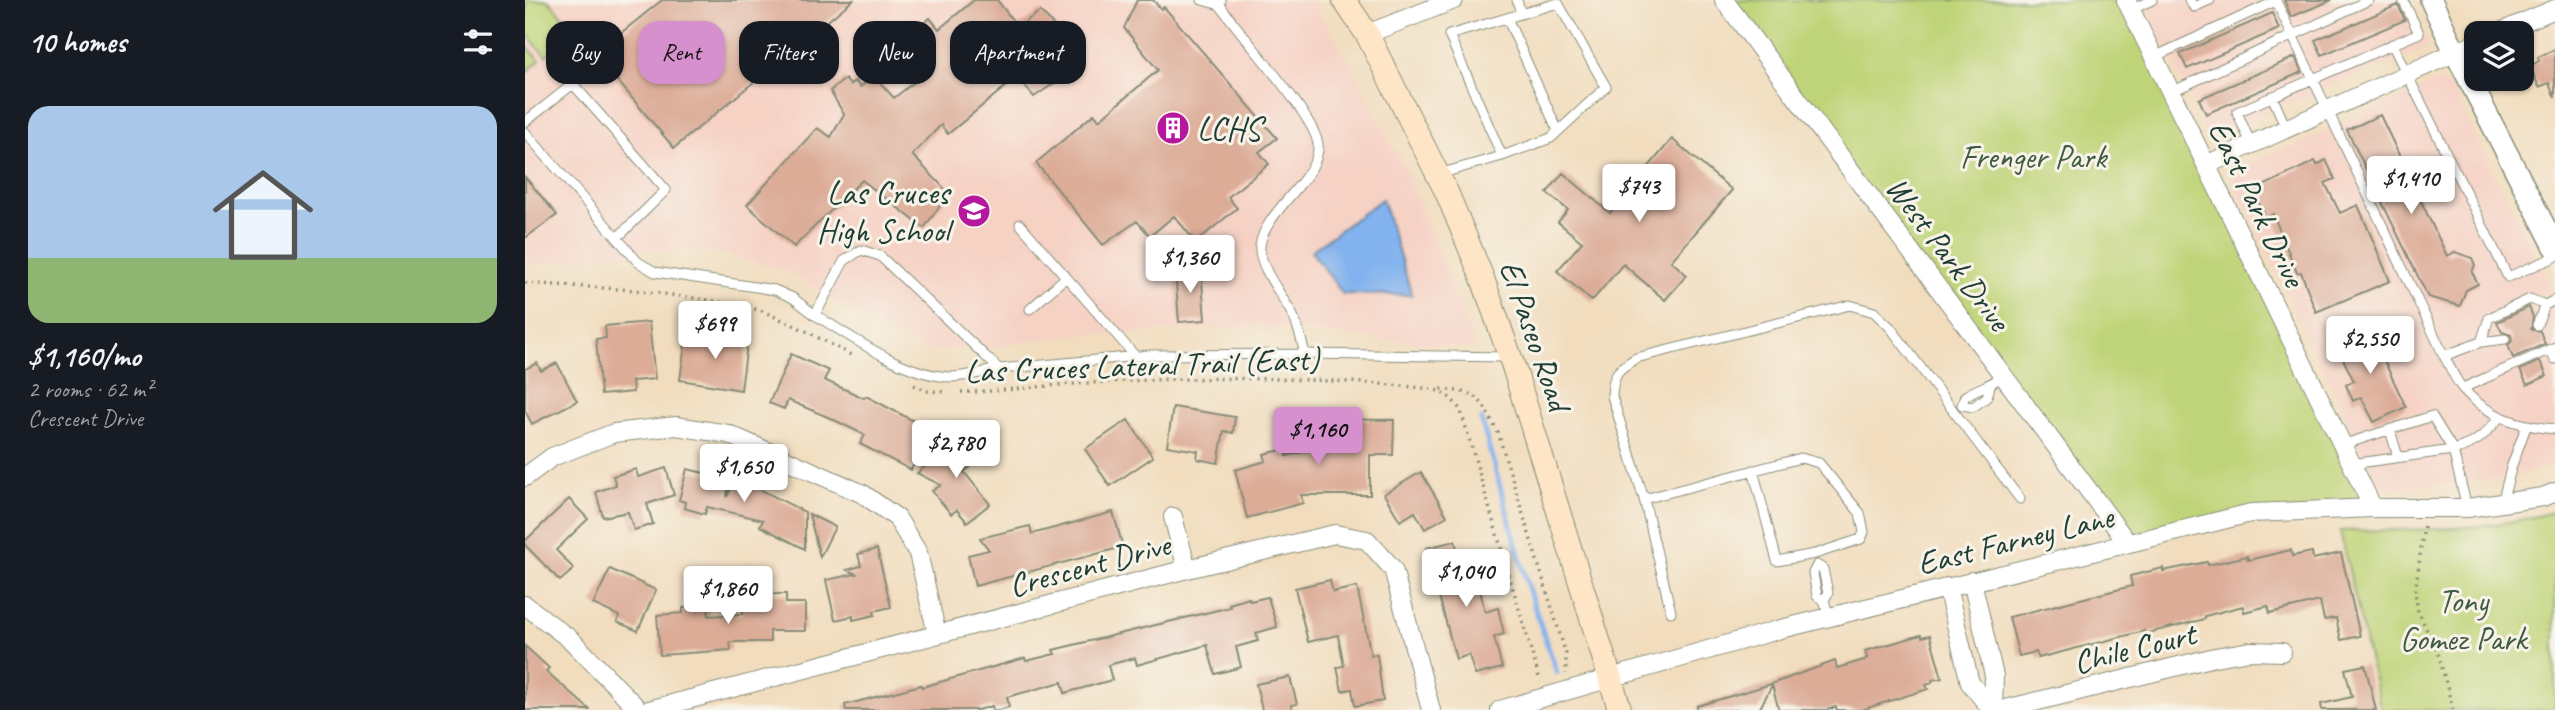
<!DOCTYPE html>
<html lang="en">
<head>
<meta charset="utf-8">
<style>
  body { margin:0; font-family:Caveat,sans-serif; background:#242831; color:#f1f3f6; height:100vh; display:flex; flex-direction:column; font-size:26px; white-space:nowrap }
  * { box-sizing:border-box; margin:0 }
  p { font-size:23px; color:#9ea1a6 }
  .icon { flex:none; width:38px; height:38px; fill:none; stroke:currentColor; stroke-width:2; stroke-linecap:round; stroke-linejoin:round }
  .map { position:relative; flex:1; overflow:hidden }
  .details { display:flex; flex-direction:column; background:#171b24; width:525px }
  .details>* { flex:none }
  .hud { position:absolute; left:21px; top:21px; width:665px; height:63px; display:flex; gap:14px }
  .tools { position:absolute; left:1939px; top:21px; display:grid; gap:14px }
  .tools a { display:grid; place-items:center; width:70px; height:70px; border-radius:14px; background:#171b24; box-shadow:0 2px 5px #0004; font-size:35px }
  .price { position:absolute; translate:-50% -60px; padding:0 16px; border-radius:7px; background:#fff; color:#222; font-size:23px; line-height:46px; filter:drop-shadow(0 2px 4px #0008) }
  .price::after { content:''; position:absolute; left:50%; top:42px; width:21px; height:16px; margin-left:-10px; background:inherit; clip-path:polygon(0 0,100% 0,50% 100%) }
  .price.on { background:#d690ce; color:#111 }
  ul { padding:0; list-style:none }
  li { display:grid; align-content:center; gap:14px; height:371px; padding:0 28px }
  li span { display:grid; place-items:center; height:217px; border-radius:21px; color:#555 }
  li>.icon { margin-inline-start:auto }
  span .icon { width:126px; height:126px; fill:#fffc; stroke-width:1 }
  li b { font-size:30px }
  h2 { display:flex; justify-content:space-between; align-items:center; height:84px; padding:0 28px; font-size:30px }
  .chip { padding:0 24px; border-radius:21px; background:#171b24; box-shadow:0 2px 5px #0004; font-size:24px; line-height:63px }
  .chip.on { background:#d690ce; color:#111 }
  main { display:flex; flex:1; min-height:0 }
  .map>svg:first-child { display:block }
  .built { fill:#f6d2c5 }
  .green { fill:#bfd478; stroke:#6f8856; stroke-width:2 }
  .water { fill:#83b3ee; stroke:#517891; stroke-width:2 }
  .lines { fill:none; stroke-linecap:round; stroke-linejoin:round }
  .stream { stroke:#83b3ee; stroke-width:5 }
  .building { fill:#dcac97 }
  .service-casing { stroke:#888d79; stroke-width:11 }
  .minor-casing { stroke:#888d79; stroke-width:20 }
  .tertiary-casing { stroke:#888d79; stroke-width:24 }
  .secondary-casing { stroke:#888d79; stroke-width:25 }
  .path { stroke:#888d79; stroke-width:3.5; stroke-dasharray:2 5; stroke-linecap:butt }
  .service { stroke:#fff; stroke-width:9 }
  .minor { stroke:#fff; stroke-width:18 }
  .tertiary { stroke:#fff; stroke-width:21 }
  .secondary { stroke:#fde5c5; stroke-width:23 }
  .labels { text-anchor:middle; stroke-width:6; stroke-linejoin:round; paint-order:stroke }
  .poi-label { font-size:33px; fill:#1f3d34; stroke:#f7f3e8; text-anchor:start }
  .park-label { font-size:33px; fill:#3f5b42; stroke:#f7f3e8 }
  .street-label { font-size:33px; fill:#1f3d34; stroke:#f7f3e8 }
</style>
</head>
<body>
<main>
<section class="details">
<h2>10 homes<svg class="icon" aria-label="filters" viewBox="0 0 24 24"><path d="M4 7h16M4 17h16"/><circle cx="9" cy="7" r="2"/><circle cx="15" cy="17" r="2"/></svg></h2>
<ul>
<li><span style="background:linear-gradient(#a9c7e8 70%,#8fb573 0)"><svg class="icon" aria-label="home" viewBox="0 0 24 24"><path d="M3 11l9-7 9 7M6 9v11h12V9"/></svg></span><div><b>$1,160/mo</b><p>2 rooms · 62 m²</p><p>Crescent Drive</p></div></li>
</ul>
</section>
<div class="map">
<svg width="2030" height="710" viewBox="0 0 2030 710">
  <rect width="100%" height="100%" fill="#f7f3e8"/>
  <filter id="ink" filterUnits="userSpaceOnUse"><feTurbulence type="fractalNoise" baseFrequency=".0143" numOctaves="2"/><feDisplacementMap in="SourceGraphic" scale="14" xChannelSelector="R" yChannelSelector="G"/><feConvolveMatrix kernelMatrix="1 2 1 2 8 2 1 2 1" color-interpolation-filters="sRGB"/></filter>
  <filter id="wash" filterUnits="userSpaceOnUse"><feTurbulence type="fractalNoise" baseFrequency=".00686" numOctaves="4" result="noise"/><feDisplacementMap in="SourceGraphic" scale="28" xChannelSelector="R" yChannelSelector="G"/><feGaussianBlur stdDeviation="1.57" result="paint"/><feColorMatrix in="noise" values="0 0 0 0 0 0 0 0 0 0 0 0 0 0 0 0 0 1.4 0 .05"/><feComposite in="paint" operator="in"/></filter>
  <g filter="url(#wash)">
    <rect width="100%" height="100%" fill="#f1ddbe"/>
    <path class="built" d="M0,0H785L814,44L882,172L951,349L735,326L535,336L459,349H399L325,311L265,272L195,253L124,250L10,264L0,262Z
      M1618,0H1884L1903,43L1899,48L1690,135L1681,130Z
      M1915,81L1926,86L2030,295V465L1978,479L1869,488L1860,487L1849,477L1707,178L1708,171L1712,169Z"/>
    <path class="green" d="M2,0H23L50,30L21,56L0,33Z
      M1203,0H1604L1848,508L1726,513L1602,542Z
      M0,44L15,60L0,73Z
      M2030,511V710H1856L1815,531C1887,529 1961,533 2030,511Z"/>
    <path class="water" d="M857,199L887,295L818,294L786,251Z"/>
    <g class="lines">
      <path class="stream" d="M956,419L1006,597L1032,673"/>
    </g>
    <g id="blocks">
      <path class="building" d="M137,0H328L149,148L70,54Z
        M449,0H472L493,27L515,11L533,30L527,35L553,67L509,97L492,77L423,134L416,125L387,155L424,193L399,228L337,180L269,247L222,205L292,128L306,137L319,114L305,91L320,79L325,85L330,81L335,87L349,76L369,98L393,79L375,58L398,38L391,30L405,18L414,29Z
        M612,0H628L636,9L639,7L752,138L734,152L744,164L703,197L712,208L671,242L649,216L625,236L612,221L578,245L511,163L569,114L574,120L633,70L599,28Z
        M1759,0H1807L1766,17Z
        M1873,5L1880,20L1797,55L1790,40Z
        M1747,13L1754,29L1662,69L1655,54Z
        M2030,49V98L2024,83L2014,87L2005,66L2014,61L2013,57Z
        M1770,57L1777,72L1681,114L1674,99Z
        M1855,115L1922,256L1930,252L1947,258L1950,265L1947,272L1953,284L1941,290L1935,306L1903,297L1822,130Z
        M1147,139L1207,190L1146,261L1162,275L1140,300L1098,264L1067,301L1032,271L1057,242L1033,222L1043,210L1022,193L1038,173L1085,213Z
        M1801,160L1810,179L1800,183L1815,213L1833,205L1865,281L1791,312L1776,272L1772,273L1748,214L1741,218L1728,191L1790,161L1792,165Z
        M0,177L32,215L0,238Z
        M676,268L680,320L654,322L650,270Z
        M2004,307L2008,317L2006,329L2015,331L2020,344L1988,358L1983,345L1987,341L1986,335L1977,332L1972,322Z
        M124,322L130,379L107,381L108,392L76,395L71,339L81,338L80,326Z
        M1844,329L1881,407L1849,422L1836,397L1828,401L1821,385L1829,381L1812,347L1819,344L1818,341Z
        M184,330L211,334L209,344L222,345L216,390L155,380L161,338L182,341Z
        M266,354L304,371L299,380L339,398L341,396L406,430L386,470L335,444L340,435L305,418L263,400L259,409L244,403Z
        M2015,361L2022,376L2002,385L1995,370Z
        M12,363L16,371L32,363L52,401L7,424L0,411V369Z
        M648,407L710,417L708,433L699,431L693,463L672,459L673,451L642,446Z
        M794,419L869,420L868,455H845V495H776L778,503L722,518L710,470L741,461L739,454L761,449L762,456L794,448Z
        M603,420L628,457L585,486L560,449Z
        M437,437L455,459L439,472L465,504L442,522L432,510L426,514L407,491L416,485L392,473Z
        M141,468L149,495L122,504L128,524L109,530L103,512L78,517L71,492L91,485L88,476L111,469L113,477Z
        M162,469L204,479L202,497L210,480L234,486V489L280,512V549L235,526L238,520L182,507L180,514L159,508L160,502L154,500Z
        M896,472L922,516L900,529L890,512L875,521L859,494Z
        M44,499L63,519L31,550L49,569L35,581L0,545V541Z
        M588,512L598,547L450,586L443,555L464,550L455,538L505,526L507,534Z
        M284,514L310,527L295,557Z
        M930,541L936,563L948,560L960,612L973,608L979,634L969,637L977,668L950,675L944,655L931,659L901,548Z
        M352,549L366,607L349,611L350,615L328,620V616L310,620L301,580L331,574L322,570L336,566L333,554Z
        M1766,550L1767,556L1787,552L1788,559L1816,553L1835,636L1816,640L1811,618L1799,620L1795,601L1745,613L1743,606L1719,612L1718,606L1680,616V619L1619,634V631L1513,658L1511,652L1494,656L1484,617L1607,586L1605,576L1638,568V571L1682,562L1683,565L1722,556L1723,560Z
        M85,569L131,590L113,631L92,622L94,616L68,604Z
        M805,580L808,592L832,587L846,655L852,654L858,701L830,706L827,689L817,691L812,667L819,666L813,635L783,642L770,588Z
        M238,594H261V603H280V631H245V642H205L206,650L135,655L132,615L158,613V608L183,606L184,616L218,614V605H239Z
        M743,597L752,627L731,633L733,641L711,647L716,667L690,674L682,645L612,665L610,658L583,665L587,680L540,693L537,682L482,697L484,707L474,710H468L467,706L453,710H321L320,705L396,685L397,687L500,658L501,661L530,654L528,650L705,607L704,604L724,598L725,601Z
        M1396,635L1397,637L1405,635L1417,678L1407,680V683L1401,685L1403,689L1336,710H1312L1311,707L1302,710H1254L1247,685L1234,710H1172V706L1246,684L1310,661L1312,668L1339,660L1342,658L1340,651Z
        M0,646L24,668L21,671L65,710H0Z
        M1840,665L1851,710H1797L1796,704L1827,697L1820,669Z
        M765,677L772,704L766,705L767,710H737L731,684Z"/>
    </g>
  </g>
  <g filter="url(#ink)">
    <use href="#blocks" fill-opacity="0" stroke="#888d79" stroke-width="2"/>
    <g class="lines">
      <defs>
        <path id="service" d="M677,0L695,5
          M696,0L695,5C715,35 791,117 793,145C796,177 739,211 735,246C733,267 760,298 769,318C774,329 777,342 780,354
          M992,0L996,14
          M1664,0L1669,7L1685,0
          M1033,3L1081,87L1026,138L977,156L924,35Z
          M1606,10L1627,0
          M982,18L1033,131
          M1867,44L1983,277L2030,257
          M1629,57L1751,1L1919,356C1925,366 1930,380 1938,389C1963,417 1994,426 2030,429
          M1646,92L1844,0
          M1747,96L1761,128
          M0,122L48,84L141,190L92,238
          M0,132L113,262L130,272L250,290L268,298L290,315
          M1726,144L1712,112L1894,33L1878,0
          M914,174L977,156
          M495,224L610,356
          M505,309L541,277
          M2012,325L2020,305
          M1956,342L1980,339
          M2025,349L2030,359
          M1919,356L1956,342L1964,318L2005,299L2020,305L2030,300
          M474,369C459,372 442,377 426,377C378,375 331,339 290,315L319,261L336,250L355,256L474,369L625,355L780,354L982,357
          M1465,386L1462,397L1448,407L1437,405L1440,396C1453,388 1466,385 1478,376
          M1938,388L2030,347
          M1865,430L1873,457
          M1817,445L1907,416L1928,450L1826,464
          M1119,499L1087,396C1088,373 1092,370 1111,358L1325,305L1349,312L1365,327L1495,499
          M1977,503L1987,465L2001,427
          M1942,508L1928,450C1952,443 1958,437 1974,418
          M1299,600L1292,596L1288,573L1292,565L1298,569L1303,593L1299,600L1304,617
          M1146,612L1119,499L1276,458L1294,463L1335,513L1339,532L1336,539L1290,554L1252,561L1228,470"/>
        <path id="minor" d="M1199,0L1602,542
          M1601,0L1848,508
          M1973,33L2030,9
          M842,34L929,0
          M1681,165L1951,43
          M0,477L27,457L89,433L151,426L203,434L338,494L372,518L393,553L412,634
          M648,517L662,569
          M1447,581L1469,676L1468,710
          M1422,587L1445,683L1467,710
          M0,605L46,640L114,710
          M124,710L662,569L810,534L842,540L868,569L906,710
          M975,710L1252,630L1726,513L1848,508H1942L2018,497L2030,492
          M1477,710L1690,657L1725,651L1757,652"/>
        <path id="tertiary" d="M1906,0L1930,52L2030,247"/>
        <path id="secondary" d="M819,0L842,34L922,193L957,277L989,368L1095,710"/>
      </defs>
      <use href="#service" class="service-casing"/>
      <use href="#minor" class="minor-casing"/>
      <use href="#tertiary" class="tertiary-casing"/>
      <use href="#secondary" class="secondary-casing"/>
      <path class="path" d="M0,283L110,290L184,300L235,310L279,330L328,356
        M389,385L403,391L422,392
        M916,389C957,393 954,397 973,433L1041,654V674
        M436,392C474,392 511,386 549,384C667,376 789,376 907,389C921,393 928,399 936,411L1015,681
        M1899,526L1890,593L1893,611L1914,656L1928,710"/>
      <use href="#service" class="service"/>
      <use href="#minor" class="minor"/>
      <use href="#tertiary" class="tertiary"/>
      <use href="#secondary" class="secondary"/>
    </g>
  </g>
  <defs>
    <symbol id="building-disc" viewBox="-11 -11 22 22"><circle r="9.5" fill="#b5179e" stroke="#f7f3e8"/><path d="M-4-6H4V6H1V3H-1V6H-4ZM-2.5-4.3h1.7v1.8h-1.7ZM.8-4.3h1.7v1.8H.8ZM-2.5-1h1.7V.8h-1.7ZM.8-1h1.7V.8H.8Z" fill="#fff"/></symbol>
    <symbol id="school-disc" viewBox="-11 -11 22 22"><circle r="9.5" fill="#b5179e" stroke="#f7f3e8"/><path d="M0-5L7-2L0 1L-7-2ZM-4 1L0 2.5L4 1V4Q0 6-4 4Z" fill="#fff"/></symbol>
  </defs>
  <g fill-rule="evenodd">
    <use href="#building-disc" x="629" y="109" width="38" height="38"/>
    <use href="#school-disc" x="430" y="192" width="38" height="38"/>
  </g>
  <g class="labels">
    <g class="poi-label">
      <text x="672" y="140">LCHS</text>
      <text x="424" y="204" text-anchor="end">Las Cruces<tspan x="424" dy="38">High School</tspan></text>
    </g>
    <g class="park-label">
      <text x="1508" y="168">Frenger Park</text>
      <text x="1938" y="612">Tony<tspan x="1938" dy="38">Gomez Park</tspan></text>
    </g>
    <g class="street-label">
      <text transform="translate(1733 203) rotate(64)" y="12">East Park Drive</text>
      <text transform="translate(1424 253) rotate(53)" y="12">West Park Drive</text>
      <text transform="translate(1011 335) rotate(71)" y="12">El Paseo Road</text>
      <text transform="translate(617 364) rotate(-2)" y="12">Las Cruces Lateral Trail (East)</text>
      <text transform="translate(1490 539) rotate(-14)" y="12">East Farney Lane</text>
      <text transform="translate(564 564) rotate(-15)" y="12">Crescent Drive</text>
      <text transform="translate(1609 647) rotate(-14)" y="12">Chile Court</text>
    </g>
  </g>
</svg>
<div class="tools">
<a><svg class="icon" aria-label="layers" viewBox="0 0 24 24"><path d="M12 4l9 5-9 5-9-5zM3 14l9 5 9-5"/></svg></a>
</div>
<b class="price" style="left:1886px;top:216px">$1,410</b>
<b class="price" style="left:1114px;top:224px">$743</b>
<b class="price" style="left:665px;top:295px">$1,360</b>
<b class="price" style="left:190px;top:361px">$699</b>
<b class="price" style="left:1845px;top:376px">$2,550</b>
<b class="price on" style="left:793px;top:467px">$1,160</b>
<b class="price" style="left:431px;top:480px">$2,780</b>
<b class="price" style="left:219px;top:504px">$1,650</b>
<b class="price" style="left:941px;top:609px">$1,040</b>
<b class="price" style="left:203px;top:626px">$1,860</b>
<div class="hud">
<a class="chip">Buy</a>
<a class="chip on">Rent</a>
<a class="chip">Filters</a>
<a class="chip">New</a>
<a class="chip">Apartment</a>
</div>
</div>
</main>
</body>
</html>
